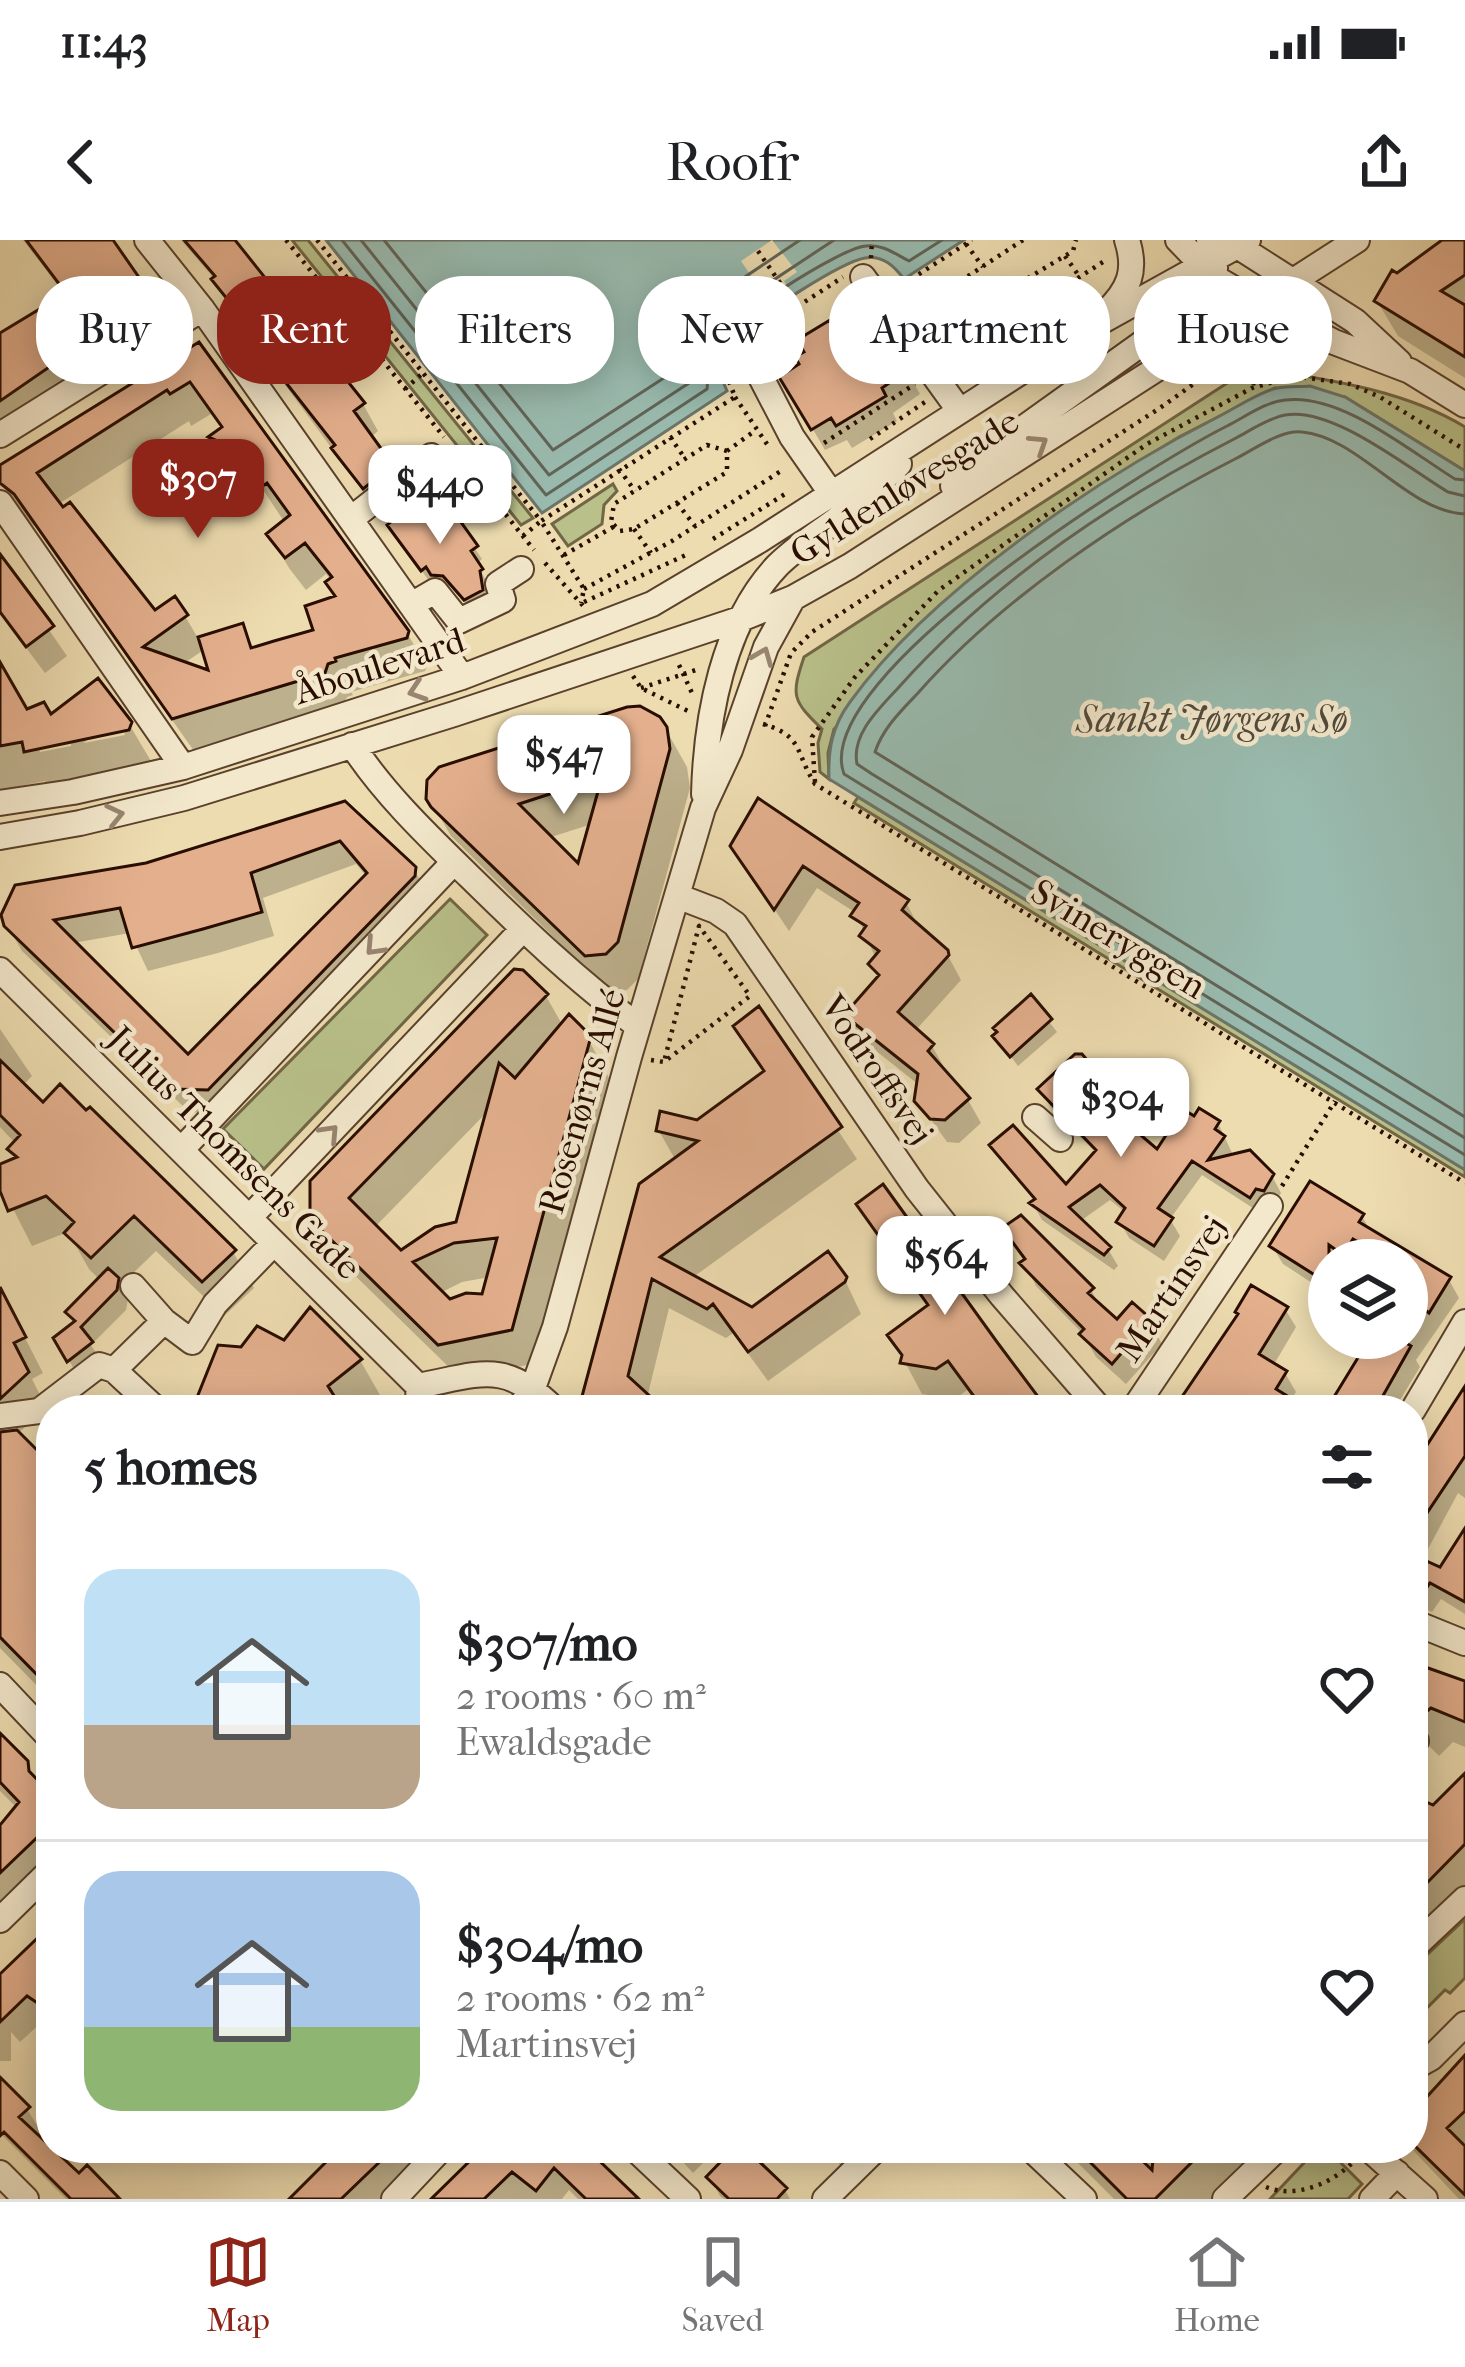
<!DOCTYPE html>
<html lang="en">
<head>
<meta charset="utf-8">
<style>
  body { margin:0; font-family:"IM FELL French Canon",serif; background:#f6f6f6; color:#202124; height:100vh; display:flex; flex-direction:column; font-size:45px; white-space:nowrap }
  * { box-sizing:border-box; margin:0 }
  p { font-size:39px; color:#757577 }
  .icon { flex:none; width:66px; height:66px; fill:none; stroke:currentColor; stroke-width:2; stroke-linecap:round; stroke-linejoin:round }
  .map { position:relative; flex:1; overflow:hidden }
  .side { position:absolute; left:36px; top:1155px; width:1392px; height:768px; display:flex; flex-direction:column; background:#fff; border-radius:48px; box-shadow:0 6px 30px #0003 }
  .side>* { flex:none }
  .guide { position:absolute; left:36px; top:36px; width:1395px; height:108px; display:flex; gap:24px }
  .fabs { position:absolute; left:1308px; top:999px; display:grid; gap:24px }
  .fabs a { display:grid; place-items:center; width:120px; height:120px; border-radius:50%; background:#fff; box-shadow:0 6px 30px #0003; font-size:60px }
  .price { position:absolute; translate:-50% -102px; padding:0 27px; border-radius:24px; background:#fff; color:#222; font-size:39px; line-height:78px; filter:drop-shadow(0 3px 6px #0008) }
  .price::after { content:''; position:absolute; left:50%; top:72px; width:36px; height:27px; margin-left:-18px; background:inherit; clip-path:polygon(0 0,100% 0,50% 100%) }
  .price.active { background:#8f2418; color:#fff }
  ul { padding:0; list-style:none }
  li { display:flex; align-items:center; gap:36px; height:300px; padding:0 48px }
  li+li { border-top:3px solid #e0e0e0 }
  li span { display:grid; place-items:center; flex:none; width:336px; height:240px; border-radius:36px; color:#555 }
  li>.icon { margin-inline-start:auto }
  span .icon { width:144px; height:144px; fill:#fffc; stroke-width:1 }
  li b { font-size:51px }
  h2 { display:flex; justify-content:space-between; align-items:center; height:144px; padding:0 48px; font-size:51px }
  .pill { padding:0 42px; border-radius:48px; background:#fff; box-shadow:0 6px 30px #0003; font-size:42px; line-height:108px }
  .pill.active { background:#8f2418; color:#fff }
  .status { display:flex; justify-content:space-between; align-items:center; height:84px; padding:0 60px; background:#fff; direction:ltr }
  .status svg { height:33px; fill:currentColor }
  header { display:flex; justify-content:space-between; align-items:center; height:156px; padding:0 48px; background:#fff; font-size:54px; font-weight:600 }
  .tabs { display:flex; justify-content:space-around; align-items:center; height:168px; border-top:3px solid #e0e0e0; background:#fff; font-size:33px; color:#757577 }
  .tabs a { display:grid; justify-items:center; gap:6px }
  .tabs .active { color:#8f2418 }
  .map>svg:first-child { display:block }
  .green { fill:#b9c08a; stroke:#716645; stroke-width:3 }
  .water { fill:#99bbaf; stroke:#6c7569; stroke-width:3 }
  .pier { fill:#eddcb0 }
  .shadow { fill:#0003; fill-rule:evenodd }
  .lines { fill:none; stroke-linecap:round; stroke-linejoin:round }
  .shore { stroke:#616458; stroke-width:3 }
  .building { fill:#e3af8d; stroke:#290d00; stroke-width:3; fill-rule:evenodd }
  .minor-casing { stroke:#5a412c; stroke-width:28 }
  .path { stroke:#290d00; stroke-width:4.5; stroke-dasharray:3 6; stroke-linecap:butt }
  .minor { stroke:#f3e8cc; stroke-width:24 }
  .oneway { stroke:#988570 }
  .labels { text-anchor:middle; stroke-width:9; stroke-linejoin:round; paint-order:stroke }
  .street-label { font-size:36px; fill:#290d00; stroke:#f3e8cc }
  .water-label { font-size:39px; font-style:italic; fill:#504a3d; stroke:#f3e8cc }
</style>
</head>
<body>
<div class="status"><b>11:43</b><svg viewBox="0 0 49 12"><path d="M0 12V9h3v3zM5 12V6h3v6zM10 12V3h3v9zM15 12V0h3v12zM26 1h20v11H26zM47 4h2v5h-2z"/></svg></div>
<header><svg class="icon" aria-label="back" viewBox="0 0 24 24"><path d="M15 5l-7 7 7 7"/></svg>Roofr<svg class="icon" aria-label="share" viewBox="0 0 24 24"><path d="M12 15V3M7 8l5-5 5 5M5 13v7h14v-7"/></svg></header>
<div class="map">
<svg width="1465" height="1959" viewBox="0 0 1465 1959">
  <rect width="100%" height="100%" fill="#eddcb0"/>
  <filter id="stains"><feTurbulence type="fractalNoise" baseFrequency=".00167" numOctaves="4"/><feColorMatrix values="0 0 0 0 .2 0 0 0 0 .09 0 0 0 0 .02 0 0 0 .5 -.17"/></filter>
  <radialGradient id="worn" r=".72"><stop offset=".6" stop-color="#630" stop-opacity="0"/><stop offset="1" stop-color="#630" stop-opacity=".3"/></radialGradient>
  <path class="green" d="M292,0H308L533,278L521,285Z
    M1256,128C1325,139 1405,150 1465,187V231L1345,157L1275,148L1179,197L1101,245L834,489L828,513L829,539L820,532L818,503L822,489C792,460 791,456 804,417L1238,136Z
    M613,244L617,251L604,265L602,284L568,306L552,284Z
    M858,557L1465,929V937L854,563Z
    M450,659L487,695L264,929L223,889Z
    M1465,1679V1738L1450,1753L1445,1750L1415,1780L1413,1787V1728Z
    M1318,1908H1326L1362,1944L1348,1959H1270Z"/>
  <path class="water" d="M326,0H964L904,39C894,26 883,15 865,18C840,22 758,77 736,96C726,104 720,114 717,127L727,151L542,273Z
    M1310,146L1345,157L1465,231V930L829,539C828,510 832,486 850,462C929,352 1096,239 1216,178C1234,169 1254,155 1273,149C1284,146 1299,147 1310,146Z"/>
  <path class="pier" d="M772,0L797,32L784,41L795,57L788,62L777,47L764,55L741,21Z"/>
  <path class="shadow" d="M23,0H106L168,90L0,183V98L66,56Z
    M181,0H232L363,164L378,191L370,198L405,254L380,274L280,138L266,111L217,42Z
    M1452,0H1465V138L1398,96L1377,61L1397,36Z
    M849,97L906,130L920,154L893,173L897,181L852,208L847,200L825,210L783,138Z
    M198,106L407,393L427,427L425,431L351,452L353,455L347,457L343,466L194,511L36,287L25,280L14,265L0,241V229ZM211,174L223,190L212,198L231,230L258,242L285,283L270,295L289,328L306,350L326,334L332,341L337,358L317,392L255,410L241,386L199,400L185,376L155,375L57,265L189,181L191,186ZM205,409L213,435L183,424Z
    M447,268L482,319L476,324L487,342V362L472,370L452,347L441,346L435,337L429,341L398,297Z
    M0,319L67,416L45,433L0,373Z
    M0,440L26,473L50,479L129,484L151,521L149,527L48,547L45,541L0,550ZM124,489L125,495L84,503L91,495ZM71,499V506L40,512L38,506Z
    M665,488L687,527L690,548L638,739L627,750L609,752L451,596L429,558ZM592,584L579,628L548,598Z
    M759,562L906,662L919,688L946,712L961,740L915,791L932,806L945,829L943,832L968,860L981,883L959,903L947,902L917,860L919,845L861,799L848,776L879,739L871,725L876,719L856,673L817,648L789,691L748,630Z
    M344,564L413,628L428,654L222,874L189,872L22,711L7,685L147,626ZM356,624L367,637L188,818L73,703L130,693L148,731L218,713L274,696L263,658Z
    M546,756L563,786L586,795L609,838L532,1124L461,1139L334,1015L313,978ZM490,869L458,985L401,1014L374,988ZM490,1037L484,1057L450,1062L440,1053L462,1042Z
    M1031,758L1057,792L1018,826L996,797Z
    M758,770L857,919L692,1038L753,1070L844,1038L861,1074L768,1141L733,1093L726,1098L669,1068L647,1158L660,1170H590L584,1160L676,921L659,891L698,883L766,833Z
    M0,789L32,836L22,846L233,1012L254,1048L224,1076L156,1011L120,1046L128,1059L126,1070L91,1105L101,1121L79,1138L57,1099L75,1085L68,1073L100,1040L89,1029L68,992L32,1006L0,943V928L17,920L11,909L16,904L0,887Z
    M1096,834L1106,852V869L1157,913L1218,883L1234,917L1272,936L1281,953L1273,966L1259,972L1202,935L1170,979L1180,996L1164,1021L1129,998L1120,982L1126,973L1110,960L1079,982L1108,1009L1118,1026L1114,1030L1042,980L1033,964L1036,962L993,905L1066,948L1097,914L1050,866L1041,850Z
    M859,965L1045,1170H982L967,1150L955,1159L922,1154L891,1096L929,1068Z
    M1362,976L1372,994L1449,1040L1459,1058L1416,1120L1420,1127L1394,1170H1329L1363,1114L1338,1098H1407V1020H1371L1364,1016L1361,1020H1329V1054L1283,1024L1272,1006Z
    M1019,1011L1091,1050L1103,1071L1117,1083L1149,1081L1162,1104L1126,1144L1096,1117L1083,1094L1036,1046Z
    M0,1049L43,1133L32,1139L47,1169L17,1194L51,1228V1460L0,1408Z
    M1285,1069L1296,1087L1273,1126L1285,1133L1296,1152L1289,1163L1293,1170H1177Z
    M285,1104L360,1120L380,1155L362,1170H193L242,1110Z
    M1465,1155V1258L1458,1253L1421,1322L1441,1331L1465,1296V1374L1441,1359L1432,1372L1413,1363V1232Z
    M1413,1442L1465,1447V1507L1453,1502L1439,1516L1416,1493L1413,1487Z
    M0,1497L51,1558V1629L0,1678V1586L17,1568L0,1551Z
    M1465,1537V1663L1413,1712V1559L1434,1569Z
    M51,1689V1788L43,1781L20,1802L11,1792V1821H0V1738Z
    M51,1797V1830L38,1809Z
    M1465,1820V1959H1459L1411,1908L1413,1874Z
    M0,1845L27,1869L43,1895L38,1899L79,1938L87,1929L121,1959H66L0,1893Z
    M345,1908H435L383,1959H293Z
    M487,1908H582L634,1959H578L569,1950L562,1959H435Z
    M670,1908H718L693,1933Z
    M738,1908L785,1950L790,1959H724L720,1956L710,1937Z
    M824,1908H882L852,1937Z
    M1063,1908H1123L1144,1927L1156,1908H1260L1211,1959H1114Z"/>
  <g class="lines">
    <path class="shore" d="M342,0L546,255L707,149C709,135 703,121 712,105C724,83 841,7 866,6C883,4 895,14 909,21L942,0
      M361,0L549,235L689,143L694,107L713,80L834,0
      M384,0L553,210L670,134L680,95L700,67L800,0
      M1465,240L1455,239C1408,210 1341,153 1285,160C1265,162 1245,177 1227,186C1150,225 808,437 844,534L1465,915
      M1465,256L1448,252C1408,228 1332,166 1285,175C1269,178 1251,190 1236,198C1113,261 991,344 899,447C880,468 851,494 857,524L872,534L1465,898
      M1465,274C1408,272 1359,197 1302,192C1280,190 1255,209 1235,219C1125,275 1000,360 918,453C901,471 883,488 875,512L1465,877"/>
  </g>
  <path class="building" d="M26,0H113L152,56L0,161V93L66,53Z
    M184,0H235L365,163L354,171L393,225L363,249L331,208L335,205L261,111L266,107L211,39L215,36Z
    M1442,0H1465V35L1441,51L1465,65V117L1374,61L1392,30L1397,33Z
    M830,80L837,92L846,87L850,94L875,82L909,129L882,148L886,156L836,186L831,178L811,190L779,137L799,124L795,117L804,112L797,100Z
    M199,102L409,391L407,398L335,418L336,421L328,424L325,433L172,479L14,254L0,243V225ZM190,142L222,187L208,197L243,212L254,226L252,237L260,248L267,243L290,275L266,294L285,318L305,303L332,337L325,342L335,356L305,366L313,390L274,401L251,408L243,383L198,397L208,430L143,407L188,375L175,356L155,370L70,262L63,267L37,233L167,150L170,154Z
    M415,262L427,279L448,264L478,306L471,311L483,329L480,331L483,350L464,360L443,336L431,335L426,327L421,331L387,285Z
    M0,314L54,386L26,407L0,372Z
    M0,422L27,469L44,462L51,474L98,438L132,482L129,490L24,512L22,502L0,506Z
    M640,466L660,477L667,487L670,509L618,702L606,714L585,716L431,567L426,559L427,540L439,527L627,467ZM602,537L578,623L519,564Z
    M758,558L909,660L902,670L948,710L949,715L898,772L934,804L928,811L970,858L945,880L930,879L914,861L918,834L844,775L879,735L868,724L879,711L859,696L866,686L850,676L859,663L803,626L774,670L730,606Z
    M345,561L416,627L415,636L208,850L173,849L4,686L1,675L15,645L146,623ZM340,601L367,633L188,814L54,680L120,668L132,708L203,689L262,672L251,633Z
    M514,729L523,730L548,754L349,958L401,1010L435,987L456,982L499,823L515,838L569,774L588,793L590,800L512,1090L438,1105L310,979V941ZM497,998L482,1054L466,1053L450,1059L413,1022L454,1003Z
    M1031,754L1052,779L1010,817L992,796L997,792L993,788Z
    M759,766L842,887L660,1017L752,1067L828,1011L847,1037L845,1042L748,1112L713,1064L707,1069L652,1039L628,1136L665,1170H591L581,1160L639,944L698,901L656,891L660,871L697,880L764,831L733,786Z
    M1075,814H1082L1098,833V851H1089L1157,909L1183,869L1194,876L1199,868L1220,881L1215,889L1225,896L1208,920L1250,910L1274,934L1264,951L1256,949L1250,958L1192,921L1158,968L1173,978L1154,1006L1116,982L1125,968L1100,945L1069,967L1111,1007L1104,1015L1029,963L1035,959L989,905L1013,885L1066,944L1096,910L1037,849Z
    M0,820L43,862L60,844L86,870L90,867L236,1010L202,1042L134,976L91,1018L64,993L74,982L46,956L8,971L0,951V924L17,917L7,909L20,895L0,875Z
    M1310,941L1364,974L1359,982L1451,1037L1429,1073L1425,1070L1407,1099V1020H1389L1353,999L1343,1015L1329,1005V1044L1269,1006Z
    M883,944L997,1102L1048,1170H984L948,1121L936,1129L900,1123L902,1115L887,1095L928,1065L856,964Z
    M1021,975L1094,1048L1088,1053L1117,1079L1132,1062L1151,1079L1112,1124L1079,1094L1084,1089L1019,1023L1025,1019L1002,988Z
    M108,1028L119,1038L117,1050L81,1087L93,1102L67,1122L53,1098L75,1081L65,1072Z
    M1251,1045L1288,1067L1259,1114L1287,1131L1276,1149L1289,1157L1281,1170H1173L1238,1074L1235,1072Z
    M0,1047L26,1097L14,1103L29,1132L0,1159Z
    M310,1067L362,1119L328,1146L343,1170H192L218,1105L241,1107L257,1086L284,1100Z
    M1370,1098H1398L1411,1106L1380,1161L1376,1160L1370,1170H1326Z
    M1465,1146V1216L1413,1294V1227Z
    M17,1190L51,1224V1449L0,1397V1192Z
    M1465,1288V1362L1430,1343L1413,1366V1315L1440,1327Z
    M1428,1428L1465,1441V1482L1431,1468L1413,1482V1437Z
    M0,1493L28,1521L29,1531L51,1554V1584L0,1633V1585L19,1562L0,1542Z
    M1465,1533V1604L1422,1648L1413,1640V1556L1433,1565Z
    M51,1685V1757L42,1766L27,1756L0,1782V1734Z
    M1465,1815V1871L1447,1888L1465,1906V1955L1413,1904V1872Z
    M0,1837L30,1867L19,1877L79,1933L87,1925L120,1959H71L4,1892L0,1896Z
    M340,1908H394L341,1959H289Z
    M483,1908H586L639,1959H586L554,1928L536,1951L512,1932L484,1959H431Z
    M734,1908H745L787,1948L777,1959H729L706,1937Z
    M1076,1908H1129L1152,1930L1154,1908H1206L1155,1959H1127Z"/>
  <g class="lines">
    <defs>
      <path id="minor" d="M147,0L202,69L462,437
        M1178,0L1214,37L1258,63L1334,102L1410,131L1465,165
        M1228,0L1355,81L1399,122
        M863,37L959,170
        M1106,72C1129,50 1137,31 1127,0
        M752,120L792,197L831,253
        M0,195L202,69
        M953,246L986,215L1201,61C1218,43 1218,22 1209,0
        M0,263L183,527
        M351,279L431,216
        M411,365L435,351L459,381L503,360L498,344L521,329
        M352,505C384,554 428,596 470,637C524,690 577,741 638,786
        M704,554C706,478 723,383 777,326C795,308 816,295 836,280C858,263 879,243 899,224
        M0,563L73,552L183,527L462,437L652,364L760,300L1086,90L1248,0
        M0,597L80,583L184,558L454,474L743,378L793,358L850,326L1357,0
        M677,656L716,671L735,684L917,949L1002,1056L1101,1170
        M0,730L418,1146L419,1170
        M1035,877L1060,899
        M181,910L454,622
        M249,978L523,689
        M133,1046L164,1081
        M114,1130L157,1170
        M418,1146C481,1134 505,1119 555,1170
        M518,1170L533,1148L555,1087L629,817L703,568L730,510L766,407L793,358
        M1133,1170L1270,966
        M1413,1170L1465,1082
        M0,1176L39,1171L99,1125L114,1130L164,1081L192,1102L215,1064L274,1003
        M1413,1382L1465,1403
        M0,1445L51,1499
        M1413,1498L1416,1501
        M0,1680L51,1630
        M1413,1708L1465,1659
        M1413,1828L1431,1818L1465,1784
        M634,1908L688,1959
        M1030,1908L1084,1959
        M1368,1908L1425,1959
        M0,1933L26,1959
        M394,1959L442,1908
        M825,1959L877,1908
        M1225,1959L1278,1908
        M1372,1959L1397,1933"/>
    </defs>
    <use href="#minor" class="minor-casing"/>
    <path class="path" d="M286,0L444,197
      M317,0L541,281L735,157L727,136L730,114
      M1023,0L959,42C951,56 956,67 970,71L980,67L1073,11L1076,0
      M966,4L983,27
      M758,11L796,66
      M1065,16L1079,36
      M871,18L872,0
      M1022,42L1039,64
      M897,44L899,47L972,0
      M980,67L997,90
      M928,84L958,64
      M752,96L843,37
      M949,121L1106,20
      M965,136L1087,59
      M1253,145L1257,134L1277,118L1314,135
      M405,149L423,133
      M735,157L769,207
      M670,197L684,217
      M870,199L925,162
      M824,203L915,144
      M707,205L727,211V232L634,289L620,291L611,282L614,264Z
      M455,211L534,310
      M727,211L756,190
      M619,229L635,251
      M677,263L695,286
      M634,289L651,313
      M523,296L541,281L584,349L581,363
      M713,299L785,254
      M564,315L615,286
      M545,323L585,368
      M584,349L672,301L784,229
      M584,362L688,314
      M679,425L692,453
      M633,436L641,448L688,471
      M641,448L699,429
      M763,484C804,496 795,513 815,544L1465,943
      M765,486L791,413L812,392L1160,168L1251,103L1252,94
      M815,542L812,497L855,437L939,350L1147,204L1252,148L1294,136L1350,144L1380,157L1465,210
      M651,820L664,822L750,756L699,686L664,822
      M1282,946L1335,861
      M1266,1947C1295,1959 1332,1944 1354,1921"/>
    <use href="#minor" class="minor"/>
  </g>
  <defs><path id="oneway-chevron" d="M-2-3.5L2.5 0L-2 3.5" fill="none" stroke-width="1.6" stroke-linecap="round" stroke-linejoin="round" transform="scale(3)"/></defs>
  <g class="oneway">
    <use href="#oneway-chevron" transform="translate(1039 204) rotate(-33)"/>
    <use href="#oneway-chevron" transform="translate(763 416) rotate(-68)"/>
    <use href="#oneway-chevron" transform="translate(417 451) rotate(162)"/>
    <use href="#oneway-chevron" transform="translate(115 575) rotate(-13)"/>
    <use href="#oneway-chevron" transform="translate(374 707) rotate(133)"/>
    <use href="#oneway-chevron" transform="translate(330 893) rotate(-47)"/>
  </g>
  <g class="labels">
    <g class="street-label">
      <text transform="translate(904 246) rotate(-32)" y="13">Gyldenløvesgade</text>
      <text transform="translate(379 425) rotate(-18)" y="13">Åboulevard</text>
      <text transform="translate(1119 698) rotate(31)" y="13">Svineryggen</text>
      <text transform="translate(878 829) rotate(56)" y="13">Vodroffsvej</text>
      <text transform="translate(581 861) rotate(-74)" y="13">Rosenørns Allé</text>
      <text transform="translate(235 912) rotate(45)" y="13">Julius Thomsens Gade</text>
      <text transform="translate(1171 1048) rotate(-56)" y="13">Martinsvej</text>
    </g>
    <g class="water-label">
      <text x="1212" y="492">Sankt Jørgens Sø</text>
    </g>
  </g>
  <rect width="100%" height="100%" filter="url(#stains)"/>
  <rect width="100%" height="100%" fill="url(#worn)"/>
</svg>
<div class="fabs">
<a><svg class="icon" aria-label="layers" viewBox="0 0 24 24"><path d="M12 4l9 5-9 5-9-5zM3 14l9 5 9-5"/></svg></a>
</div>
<b class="price active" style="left:198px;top:301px">$307</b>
<b class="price" style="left:440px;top:307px">$440</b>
<b class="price" style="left:564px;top:577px">$547</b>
<b class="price" style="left:1121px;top:920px">$304</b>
<b class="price" style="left:945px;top:1078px">$564</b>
<div class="guide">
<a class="pill">Buy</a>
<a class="pill active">Rent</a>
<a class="pill">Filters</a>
<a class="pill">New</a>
<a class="pill">Apartment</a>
<a class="pill">House</a>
</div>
<section class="side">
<h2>5 homes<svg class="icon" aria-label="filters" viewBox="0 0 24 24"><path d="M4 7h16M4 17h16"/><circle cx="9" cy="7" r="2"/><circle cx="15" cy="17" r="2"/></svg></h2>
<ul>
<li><span style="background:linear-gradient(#bfe0f5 65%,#b9a48a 0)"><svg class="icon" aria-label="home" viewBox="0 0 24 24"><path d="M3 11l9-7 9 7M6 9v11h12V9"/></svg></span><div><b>$307/mo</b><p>2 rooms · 60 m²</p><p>Ewaldsgade</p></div><svg class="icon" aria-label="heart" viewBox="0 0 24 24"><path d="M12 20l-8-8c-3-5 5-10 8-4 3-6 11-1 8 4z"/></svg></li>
<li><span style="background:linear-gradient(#a9c7e8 65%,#8fb573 0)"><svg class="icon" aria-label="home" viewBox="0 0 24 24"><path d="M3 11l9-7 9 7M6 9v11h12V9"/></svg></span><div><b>$304/mo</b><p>2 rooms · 62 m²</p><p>Martinsvej</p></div><svg class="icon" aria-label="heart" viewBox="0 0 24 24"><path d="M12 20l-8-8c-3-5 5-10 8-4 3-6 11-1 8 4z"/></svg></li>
</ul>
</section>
</div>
<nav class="tabs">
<a class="active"><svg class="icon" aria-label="map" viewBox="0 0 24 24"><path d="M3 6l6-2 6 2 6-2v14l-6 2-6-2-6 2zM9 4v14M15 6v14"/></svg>Map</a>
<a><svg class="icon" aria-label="saved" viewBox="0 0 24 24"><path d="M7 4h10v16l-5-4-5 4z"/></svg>Saved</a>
<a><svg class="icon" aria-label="home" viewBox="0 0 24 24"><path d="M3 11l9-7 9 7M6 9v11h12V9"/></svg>Home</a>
</nav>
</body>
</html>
